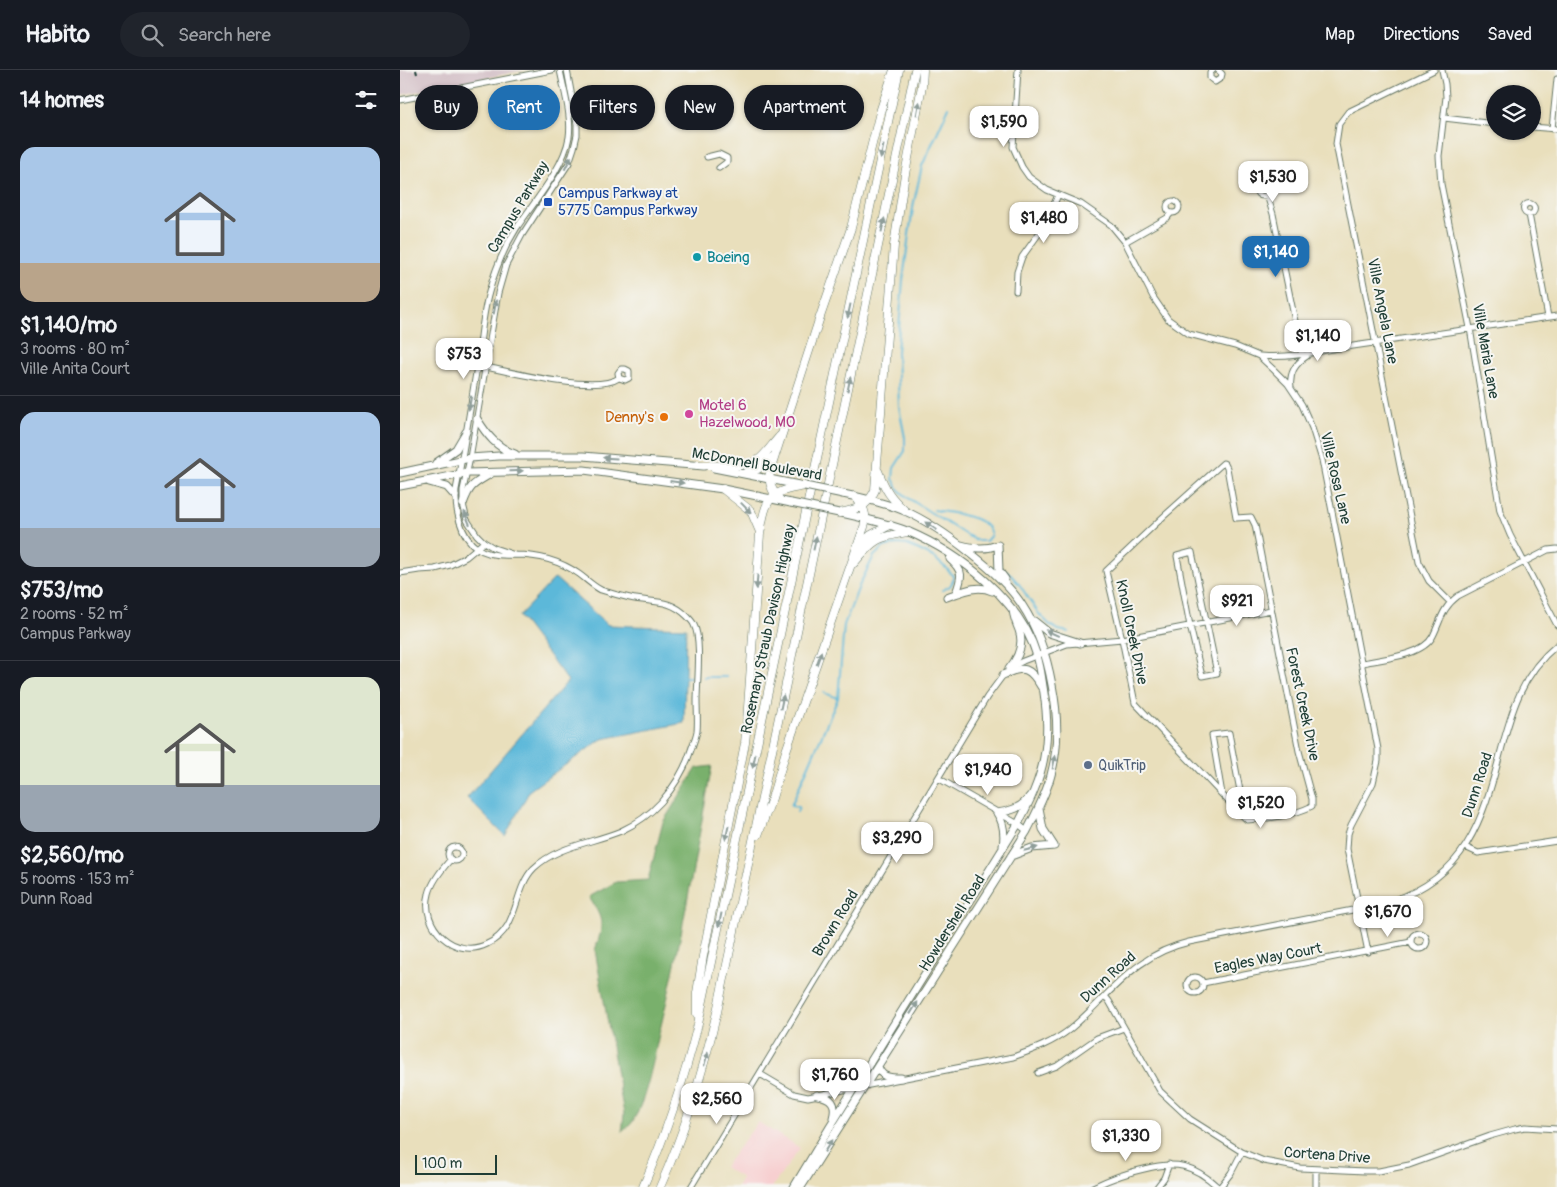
<!DOCTYPE html>
<html lang="en">
<head>
<meta charset="utf-8">
<style>
  body { margin:0; font-family:Pangolin,sans-serif; background:#20242c; color:#f1f3f6; height:100vh; display:flex; flex-direction:column; font-size:19px; white-space:nowrap }
  * { box-sizing:border-box; margin:0 }
  p { font-size:16px; color:#9ea1a6 }
  .icon { flex:none; width:28px; height:28px; fill:none; stroke:currentColor; stroke-width:2; stroke-linecap:round; stroke-linejoin:round }
  .map { position:relative; flex:1; overflow:hidden }
  .side { display:flex; flex-direction:column; background:#171b24; width:400px }
  .side>* { flex:none }
  .hud { position:absolute; left:15px; top:15px; width:475px; height:45px; display:flex; gap:10px }
  .buttons { position:absolute; left:1086px; top:15px; display:grid; gap:10px }
  .buttons a { display:grid; place-items:center; width:55px; height:55px; border-radius:50%; background:#171b24; box-shadow:0 1px 4px #0004; font-size:25px }
  .scale { position:absolute; left:15px; bottom:12px; width:82px; box-sizing:border-box; padding-left:5px; border:2px solid #1f3d34; border-top:0; font-size:14px; line-height:18px; white-space:nowrap; color:#1f3d34; -webkit-text-stroke:4px #f6f6f2; paint-order:stroke }
  .price { position:absolute; translate:-50% -42px; padding:0 11px; border-radius:10px; background:#fff; color:#222; font-size:16px; line-height:32px; filter:drop-shadow(0 1px 2px #0008) }
  .price::after { content:''; position:absolute; left:50%; top:30px; width:15px; height:11px; margin-left:-8px; background:inherit; clip-path:polygon(0 0,100% 0,50% 100%) }
  .price.selected { background:#1f6fb2; color:#fff }
  ul { padding:0; list-style:none }
  li { display:grid; align-content:center; gap:10px; height:265px; padding:0 20px }
  li+li { border-top:1px solid #363941 }
  li span { display:grid; place-items:center; height:155px; border-radius:15px; color:#555 }
  li>.icon { margin-inline-start:auto }
  span .icon { width:90px; height:90px; fill:#fffc; stroke-width:1 }
  li b { font-size:21px }
  h2 { display:flex; justify-content:space-between; align-items:center; height:60px; padding:0 20px; font-size:21px }
  .chip { padding:0 18px; border-radius:22px; background:#171b24; box-shadow:0 1px 4px #0004; font-size:18px; line-height:45px }
  .chip.selected { background:#1f6fb2; color:#fff }
  header { display:flex; align-items:center; gap:30px; box-sizing:border-box; height:70px; padding:0 25px; background:#171b24; border-bottom:1px solid #363941 }
  header strong { font-size:24px }
  nav { display:flex; gap:28px; margin-inline-start:auto; font-size:18px }
  .search { width:350px; height:45px; background:#20242c; display:flex; align-items:center; gap:12px; box-sizing:border-box; padding:0 18px; border-radius:28px; color:#9ea1a6; font-size:19px }
  main { display:flex; flex:1; min-height:0 }
  .map>svg:first-child { display:block }
  .built { fill:#f7cfd0 }
  .industrial { fill:#d2bdc5 }
  .forest { fill:#79b06c; stroke:#4c7650 }
  .water { fill:#5bb8d9; stroke:#3d7a86 }
  .lines { fill:none; stroke-linecap:round; stroke-linejoin:round }
  .stream { stroke:#5bb8d9; stroke-width:2 }
  .minor-casing { stroke:#667664; stroke-width:7 }
  .major-casing { stroke:#667664; stroke-width:9 }
  .highway-casing { stroke:#667664; stroke-width:9 }
  .minor { stroke:#fff; stroke-width:5 }
  .major { stroke:#fff; stroke-width:7 }
  .highway { stroke:#fff; stroke-width:8 }
  .rail { stroke:#1f3d34; stroke-width:2; stroke-dasharray:8 4; stroke-linecap:butt }
  .major-bridge-casing { stroke:#667664; stroke-width:9; stroke-linecap:butt }
  .major-bridge { stroke:#fff; stroke-width:7 }
  .oneway { fill:#8f9e9a }
  .transit-dot { fill:#1a4fb4; stroke:#f6f6f2; stroke-width:2 }
  .culture-dot { fill:#0f9aa8; stroke:#f6f6f2; stroke-width:2 }
  .hotel-dot { fill:#d1479c; stroke:#f6f6f2; stroke-width:2 }
  .food-dot { fill:#e8710a; stroke:#f6f6f2; stroke-width:2 }
  .service-dot { fill:#5c6f8a; stroke:#f6f6f2; stroke-width:2 }
  .labels { text-anchor:middle; stroke-width:4; stroke-linejoin:round; paint-order:stroke }
  .transit-label { font-size:15px; fill:#164399; stroke:#f6f6f2; text-anchor:start }
  .street-label { font-size:15px; fill:#1f3d34; stroke:#f6f6f2 }
  .culture-label { font-size:15px; fill:#0d838f; stroke:#f6f6f2; text-anchor:start }
  .hotel-label { font-size:15px; fill:#b23c85; stroke:#f6f6f2; text-anchor:start }
  .food-label { font-size:15px; fill:#c56008; stroke:#f6f6f2; text-anchor:end }
  .service-label { font-size:15px; fill:#4e5e75; stroke:#f6f6f2; text-anchor:start }
</style>
</head>
<body>
<header>
<strong>Habito</strong>
<div class="search"><svg class="icon" aria-label="search" viewBox="0 0 24 24"><circle cx="10" cy="10" r="6"/><path d="M15 15l6 6"/></svg>Search here</div>
<nav><a>Map</a><a>Directions</a><a>Saved</a></nav>
</header>
<main>
<section class="side">
<h2>14 homes<svg class="icon" aria-label="filters" viewBox="0 0 24 24"><path d="M4 7h16M4 17h16"/><circle cx="9" cy="7" r="2"/><circle cx="15" cy="17" r="2"/></svg></h2>
<ul>
<li><span style="background:linear-gradient(#a9c7e8 75%,#b9a48a 0)"><svg class="icon" aria-label="home" viewBox="0 0 24 24"><path d="M3 11l9-7 9 7M6 9v11h12V9"/></svg></span><div><b>$1,140/mo</b><p>3 rooms · 80 m²</p><p>Ville Anita Court</p></div></li>
<li><span style="background:linear-gradient(#a9c7e8 75%,#9aa5b1 0)"><svg class="icon" aria-label="home" viewBox="0 0 24 24"><path d="M3 11l9-7 9 7M6 9v11h12V9"/></svg></span><div><b>$753/mo</b><p>2 rooms · 52 m²</p><p>Campus Parkway</p></div></li>
<li><span style="background:linear-gradient(#dfe7d0 70%,#9aa5b1 0)"><svg class="icon" aria-label="home" viewBox="0 0 24 24"><path d="M3 11l9-7 9 7M6 9v11h12V9"/></svg></span><div><b>$2,560/mo</b><p>5 rooms · 153 m²</p><p>Dunn Road</p></div></li>
</ul>
</section>
<div class="map">
<svg width="1157" height="1117" viewBox="0 0 1157 1117">
  <rect width="100%" height="100%" fill="#f6f6f2"/>
  <filter id="ink" filterUnits="userSpaceOnUse"><feTurbulence type="fractalNoise" baseFrequency=".02" numOctaves="2"/><feDisplacementMap in="SourceGraphic" scale="10" xChannelSelector="R" yChannelSelector="G"/><feConvolveMatrix kernelMatrix="1 2 1 2 8 2 1 2 1" color-interpolation-filters="sRGB"/></filter>
  <filter id="wash" filterUnits="userSpaceOnUse"><feTurbulence type="fractalNoise" baseFrequency=".0096" numOctaves="4" result="noise"/><feDisplacementMap in="SourceGraphic" scale="20" xChannelSelector="R" yChannelSelector="G"/><feGaussianBlur stdDeviation="1.12" result="paint"/><feColorMatrix in="noise" values="0 0 0 0 0 0 0 0 0 0 0 0 0 0 0 0 0 1.4 0 .05"/><feComposite in="paint" operator="in"/></filter>
  <g filter="url(#wash)">
    <rect width="100%" height="100%" fill="#e9dfbc"/>
    <path class="built" d="M358,1052L400,1078L372,1117H337L342,1108L324,1097Z"/>
    <path class="industrial" d="M0,0H126L0,25Z"/>
    <path class="forest" d="M312,696C295,785 281,876 259,964C253,991 247,1027 233,1051C231,1055 226,1058 222,1062L224,1044L195,880C204,854 204,851 189,827L216,812L248,810L263,752L297,698Z"/>
    <path class="water" d="M155,508L208,555L286,558L284,653L202,669L130,720L105,766L67,728L168,611L119,546Z"/>
    <g class="lines">
      <path class="stream" d="M534,440C550,443 588,445 591,465L586,471H579L566,465L508,428L499,420L493,409L494,398L505,381V368L499,337L497,282L503,210L509,164L514,132L522,96L549,37
        M607,501L619,514L639,544L650,555L658,560L669,562
        M285,607H291
        M304,607H327
        M424,623L438,628
        M397,742L399,737L391,736L438,628L444,555L460,514L474,486L484,477L497,474L507,475L519,480L533,487L546,498L553,506V511L550,516L543,520"/>
    </g>
  </g>
  <g filter="url(#ink)">
    <g class="lines">
      <defs>
        <path id="minor" d="M160,0C164,21 172,46 169,67C164,98 133,133 116,159C104,178 95,200 89,222C82,246 81,272 77,297C70,338 64,380 56,420C55,439 60,466 77,478C87,485 102,486 115,485L94,478L84,472L77,465L67,450L63,434V420L70,388L98,223L106,195L122,165L169,93L174,78L177,65V54L167,0
          M618,0L613,77L622,97L629,107L647,120L681,134L711,155L725,172L753,227L768,249L789,264L835,276L859,286L874,300L888,314L902,335L912,358L922,390L978,679V691L973,713L951,755L948,764L947,779L968,882
          M813,0L810,3V8L815,12L821,8L822,4L818,0
          M1034,0L948,42L939,54L936,74L1019,492L1029,511L1050,532
          M1042,0L1045,14L1046,27L1039,86L1041,114L1070,258L1100,441L1110,465L1157,555
          M0,30L152,0
          M1044,48L1095,54
          M1132,57L1157,59
          M1152,59L1157,9
          M307,87L319,84L327,88V92L319,98
          M856 119a7 7 0 1 1 14 0a7 7 0 1 1-14 0Z
          M867,125L873,144L902,285
          M767 137a6 6 0 1 1 12 0a6 6 0 1 1-12 0Z
          M1123.5 139a5.5 5.5 0 1 1 11 0a5.5 5.5 0 1 1-11 0Z
          M1129,144L1148,247
          M725,172L767,148L771,143
          M616,221L617,202L622,187L645,155L658,125
          M860,286C882,288 904,285 926,280L1157,246
          M82,296C110,302 196,324 219,308L225,310L229,308V301L225,299H221L218,303L219,308
          M891,318C889,303 895,294 907,286
          M823,393L825,394L827,398L836,448L851,447L855,455L899,681L912,729V736C895,745 866,749 847,750L830,733L735,633L722,569L706,501L763,447Z
          M792,482L817,603L802,606L790,556L777,486Z
          M0,503L19,500L35,499L50,495L66,487L84,472
          M962,593C982,589 1023,586 1033,566C1041,550 1042,538 1058,526L1148,480L1157,479
          M610,598L623,591L667,574L722,569L871,540
          M538,708L618,754L627,761
          M822,724L812,665L829,663L845,747
          M1065,777L1078,783L1157,771
          M48 784a7 7 0 1 1 14 0a7 7 0 1 1-14 0Z
          M51,789C42,799 32,811 29,824C20,857 55,890 87,874C121,858 112,820 134,798C157,776 192,773 221,761C236,754 250,744 261,732C274,717 285,699 291,680C293,674 296,667 297,661C298,652 297,641 297,631C297,613 302,569 294,555C293,552 289,548 287,546C269,528 252,533 230,528C221,526 210,523 201,520C193,516 186,509 179,504C159,490 139,485 115,485
          M1011 871a8 8 0 1 1 16 0a8 8 0 1 1-16 0Z
          M787 915a8 8 0 1 1 16 0a8 8 0 1 1-16 0Z
          M803,913L1011,872
          M705,926L709,931L760,1021L790,1049L842,1082L864,1091L900,1098L965,1101H979L1009,1095L1090,1066L1115,1059L1125,1057L1157,1059
          M638,1003L657,996L697,968L724,958
          M360,1004L394,1024L408,1027L613,987C633,980 652,973 669,960C710,926 733,885 789,872L978,835C1057,815 1079,764 1098,692C1110,647 1119,606 1157,575
          M916,1099V1117
          M291,1117L587,627L604,604
          M693,1117C710,1109 725,1103 744,1099C776,1091 793,1094 818,1117
          M757,1117L764,1108L769,1094
          M820,1117L831,1103L842,1082"/>
        <path id="major" d="M77,349C87,365 97,378 115,384
          M36,393L56,379L66,362
          M314,398L404,416
          M0,403L70,388L99,386H183L304,396
          M29,412L47,417L55,426
          M0,416L67,403L184,400L323,419L391,433
          M63,434C70,414 74,414 92,403
          M561,475C573,478 585,480 598,475L599,501L605,509
          M550,489C564,501 562,507 556,523
          M547,527C562,522 577,514 592,521
          M634,551L649,563L680,573
          M609,599C618,588 624,574 619,560C616,553 614,548 613,540
          M603,605C624,595 630,597 642,618
          M639,738L643,759L654,776
          M603,776C605,764 604,753 597,743C611,741 622,738 630,726
          M611,786L632,778L654,776
          M478,996C481,1008 490,1008 501,1008
          M417,1025C432,1027 437,1034 433,1048
          M394,1117L430,1057L618,754C629,733 640,711 644,687C648,667 647,643 644,623C642,611 641,598 637,586C620,529 559,483 507,461C486,453 463,448 441,443
          M401,1117L627,761C636,743 646,725 651,705C659,676 658,645 652,615C647,587 638,559 622,535C602,503 539,456 505,441C485,433 464,428 443,424"/>
        <path id="highway" d="M298,395C312,395 346,398 357,391C366,385 373,373 381,365
          M478,401C486,421 490,427 505,441
          M345,403L358,399L374,386
          M323,419L351,441L360,462
          M380,430C372,422 368,413 370,401L420,247L451,158L480,42L494,0
          M439,443C456,440 468,437 475,420L494,175L505,104L522,16L523,0
          M460,475L471,465L490,455
          M454,493C475,468 476,468 508,462
          M358,765L372,728L386,681L464,457C468,444 463,437 455,426
          M297,944V923L303,886L345,673L347,652L360,464C366,428 368,422 405,416
          M243,1117C266,1064 284,1010 298,954L499,0
          M260,1117C285,1061 303,1002 317,942L515,0"/>
      </defs>
      <use href="#minor" class="minor-casing"/>
      <use href="#major" class="major-casing"/>
      <use href="#highway" class="highway-casing"/>
      <use href="#minor" class="minor"/>
      <use href="#major" class="major"/>
      <use href="#highway" class="highway"/>
      <path class="rail" d="M16,0L17,4"/>
      <defs>
        <path id="major-bridge" d="M405,416L443,424
          M391,433L439,443"/>
      </defs>
      <use href="#major-bridge" class="major-bridge-casing"/>
      <use href="#major-bridge" class="major-bridge"/>
    </g>
    <defs><path id="oneway-solid" d="M-6-.8H1V-3.2L6.5 0L1 3.2V.8H-6Z" transform="scale(1.25)"/></defs>
    <g class="oneway">
      <use href="#oneway-solid" transform="translate(518 38) rotate(-79)"/>
      <use href="#oneway-solid" transform="translate(482 82) rotate(102)"/>
      <use href="#oneway-solid" transform="translate(168 93) rotate(-63)"/>
      <use href="#oneway-solid" transform="translate(483 155) rotate(-78)"/>
      <use href="#oneway-solid" transform="translate(95 237) rotate(-80)"/>
      <use href="#oneway-solid" transform="translate(449 241) rotate(102)"/>
      <use href="#oneway-solid" transform="translate(449 314) rotate(-78)"/>
      <use href="#oneway-solid" transform="translate(70 333) rotate(100)"/>
      <use href="#oneway-solid" transform="translate(210 388) rotate(-176)"/>
      <use href="#oneway-solid" transform="translate(116 401) rotate(-1)"/>
      <use href="#oneway-solid" transform="translate(277 412) rotate(8)"/>
      <use href="#oneway-solid" transform="translate(346 438) rotate(46)"/>
      <use href="#oneway-solid" transform="translate(67 448) rotate(-113)"/>
      <use href="#oneway-solid" transform="translate(531 456) rotate(-147)"/>
      <use href="#oneway-solid" transform="translate(415 473) rotate(-78)"/>
      <use href="#oneway-solid" transform="translate(357 512) rotate(94)"/>
      <use href="#oneway-solid" transform="translate(652 563) rotate(-155)"/>
      <use href="#oneway-solid" transform="translate(419 588) rotate(-71)"/>
      <use href="#oneway-solid" transform="translate(382 632) rotate(-78)"/>
      <use href="#oneway-solid" transform="translate(354 691) rotate(102)"/>
      <use href="#oneway-solid" transform="translate(654 692) rotate(-79)"/>
      <use href="#oneway-solid" transform="translate(327 763) rotate(102)"/>
      <use href="#oneway-solid" transform="translate(631 779) rotate(-14)"/>
      <use href="#oneway-solid" transform="translate(320 850) rotate(102)"/>
      <use href="#oneway-solid" transform="translate(514 938) rotate(-58)"/>
      <use href="#oneway-solid" transform="translate(306 989) rotate(-75)"/>
      <use href="#oneway-solid" transform="translate(428 1076) rotate(-58)"/>
    </g>
  </g>
  <rect class="transit-dot" x="143" y="127" width="10" height="10" rx="2.5"/>
  <circle class="culture-dot" cx="297" cy="187" r="5"/>
  <circle class="hotel-dot" cx="289" cy="344" r="5"/>
  <circle class="food-dot" cx="264" cy="347" r="5"/>
  <circle class="service-dot" cx="688" cy="695" r="5"/>
  <g class="labels">
    <g class="transit-label">
      <text x="158" y="128">Campus Parkway at<tspan x="158" dy="17">5775 Campus Parkway</tspan></text>
    </g>
    <g class="street-label">
      <text transform="translate(118 137) rotate(-59)" y="5">Campus Parkway</text>
      <text transform="translate(983 241) rotate(79)" y="5">Ville Angela Lane</text>
      <text transform="translate(1086 281) rotate(80)" y="5">Ville Maria Lane</text>
      <text transform="translate(357 394) rotate(10)" y="5">McDonnell Boulevard</text>
      <text transform="translate(936 408) rotate(77)" y="5">Ville Rosa Lane</text>
      <text transform="translate(368 559) rotate(-78)" y="5">Rosemary Straub Davison Highway</text>
      <text transform="translate(732 562) rotate(78)" y="5">Knoll Creek Drive</text>
      <text transform="translate(903 634) rotate(78)" y="5">Forest Creek Drive</text>
      <text transform="translate(1077 715) rotate(-72)" y="5">Dunn Road</text>
      <text transform="translate(435 853) rotate(-59)" y="5">Brown Road</text>
      <text transform="translate(552 853) rotate(-58)" y="5">Howdershell Road</text>
      <text transform="translate(868 888) rotate(-11)" y="5">Eagles Way Court</text>
      <text transform="translate(708 907) rotate(-42)" y="5">Dunn Road</text>
      <text transform="translate(927 1085) rotate(4)" y="5">Cortena Drive</text>
    </g>
    <g class="culture-label">
      <text x="307" y="192">Boeing</text>
    </g>
    <g class="hotel-label">
      <text x="299" y="340">Motel 6<tspan x="299" dy="17">Hazelwood, MO</tspan></text>
    </g>
    <g class="food-label">
      <text x="254" y="352">Denny's</text>
    </g>
    <g class="service-label">
      <text x="698" y="700">QuikTrip</text>
    </g>
  </g>
</svg>
<div class="buttons">
<a><svg class="icon" aria-label="layers" viewBox="0 0 24 24"><path d="M12 4l9 5-9 5-9-5zM3 14l9 5 9-5"/></svg></a>
</div>
<div class="scale">100 m</div>
<b class="price" style="left:604px;top:78px">$1,590</b>
<b class="price" style="left:873px;top:133px">$1,530</b>
<b class="price" style="left:644px;top:174px">$1,480</b>
<b class="price selected" style="left:876px;top:208px">$1,140</b>
<b class="price" style="left:918px;top:292px">$1,140</b>
<b class="price" style="left:64px;top:310px">$753</b>
<b class="price" style="left:837px;top:557px">$921</b>
<b class="price" style="left:588px;top:726px">$1,940</b>
<b class="price" style="left:861px;top:759px">$1,520</b>
<b class="price" style="left:497px;top:794px">$3,290</b>
<b class="price" style="left:988px;top:868px">$1,670</b>
<b class="price" style="left:435px;top:1031px">$1,760</b>
<b class="price" style="left:317px;top:1055px">$2,560</b>
<b class="price" style="left:726px;top:1092px">$1,330</b>
<div class="hud">
<a class="chip">Buy</a>
<a class="chip selected">Rent</a>
<a class="chip">Filters</a>
<a class="chip">New</a>
<a class="chip">Apartment</a>
</div>
</div>
</main>
</body>
</html>
